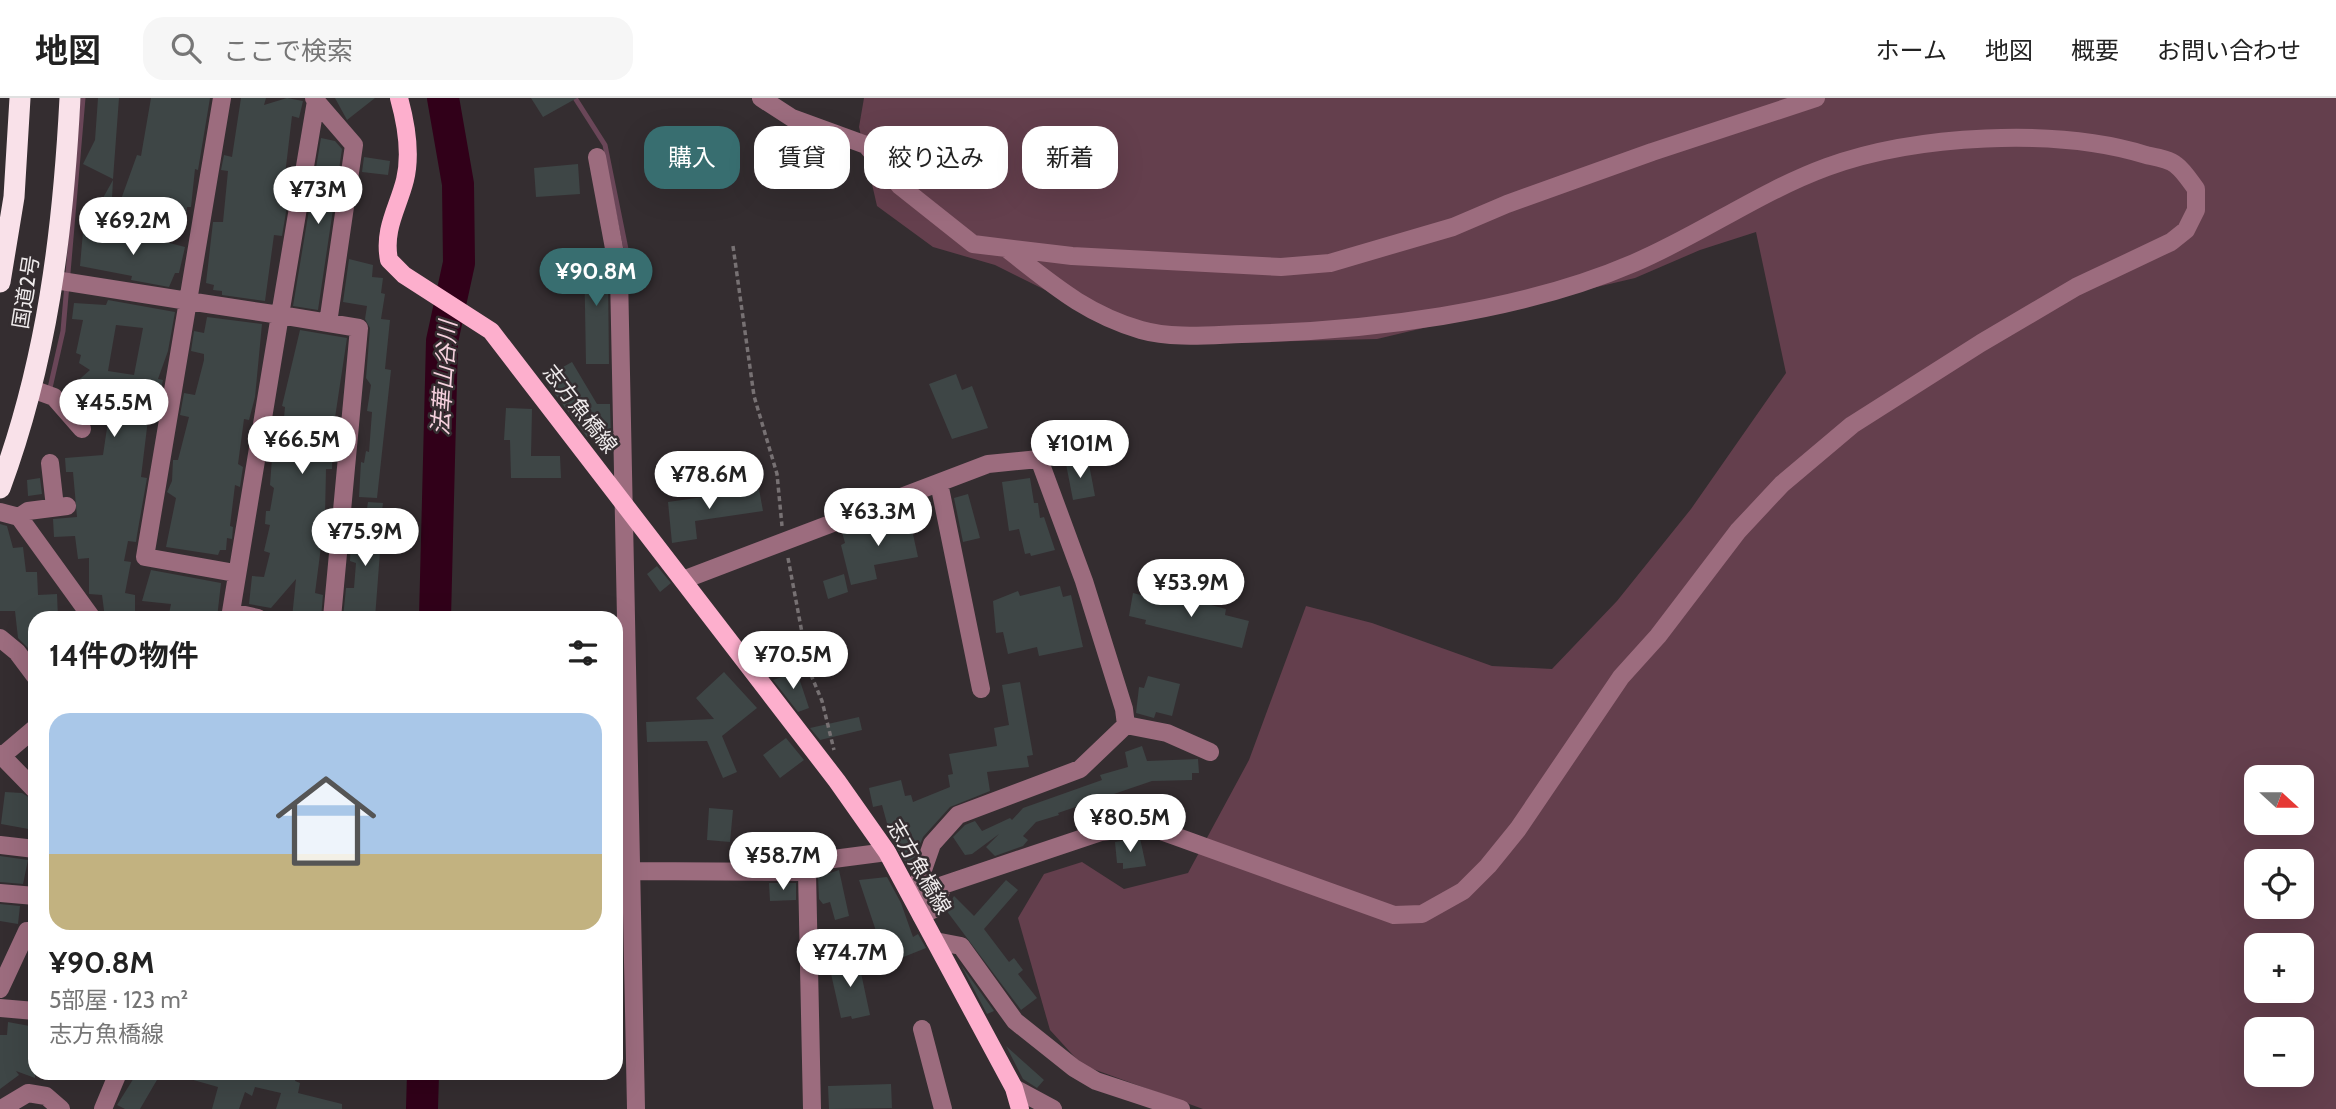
<!DOCTYPE html>
<html lang="ja">
<head>
<meta charset="utf-8">
<style>
  body { margin:0; font-family:Cabin,"Noto Sans JP",sans-serif; background:#f6f6f6; color:#222; height:100vh; display:flex; flex-direction:column; font-size:26px; white-space:nowrap }
  * { box-sizing:border-box; margin:0 }
  p { font-size:23px; color:#767676 }
  .icon { flex:none; width:38px; height:38px; fill:none; stroke:currentColor; stroke-width:2; stroke-linecap:round; stroke-linejoin:round }
  .map { position:relative; flex:1; overflow:hidden }
  .drawer { position:absolute; left:28px; top:513px; width:595px; height:469px; display:flex; flex-direction:column; background:#fff; border-radius:21px; box-shadow:0 7px 28px #0002 }
  .drawer>* { flex:none }
  .hud { position:absolute; left:644px; top:28px; width:665px; height:63px; display:flex; gap:14px }
  .needle { width:46px; rotate:111deg }
  .fabs { position:absolute; left:2244px; top:667px; display:grid; gap:14px }
  .fabs a { display:grid; place-items:center; width:70px; height:70px; border-radius:14px; background:#fff; box-shadow:0 7px 28px #0002; font-size:35px }
  .price { position:absolute; translate:-50% -60px; padding:0 16px; border-radius:24px; background:#fff; color:#222; font-size:23px; line-height:46px; filter:drop-shadow(0 2px 4px #0008) }
  .price::after { content:''; position:absolute; left:50%; top:42px; width:21px; height:16px; margin-left:-10px; background:inherit; clip-path:polygon(0 0,100% 0,50% 100%) }
  .price.active { background:#386e70; color:#fff }
  ul { padding:0; list-style:none }
  li { display:grid; align-content:center; gap:14px; height:371px; padding:0 21px }
  li+li { border-top:2px solid #e0e0e0 }
  li span { display:grid; place-items:center; height:217px; border-radius:21px; color:#555 }
  li>.icon { margin-inline-start:auto }
  span .icon { width:126px; height:126px; fill:#fffc; stroke-width:1 }
  li b { font-size:30px }
  h2 { display:flex; justify-content:space-between; align-items:center; height:84px; padding:0 21px; font-size:30px }
  .pill { padding:0 24px; border-radius:21px; background:#fff; box-shadow:0 7px 28px #0002; font-size:24px; line-height:63px }
  .pill.active { background:#386e70; color:#fff }
  header { display:flex; align-items:center; gap:42px; box-sizing:border-box; height:98px; padding:0 35px; background:#fff; border-bottom:2px solid #e0e0e0 }
  header strong { font-size:33px }
  nav { display:flex; gap:38px; margin-inline-start:auto; font-size:24px }
  .search { width:490px; height:63px; background:#f6f6f6; display:flex; align-items:center; gap:18px; box-sizing:border-box; padding:0 24px; border-radius:21px; color:#767676; font-size:26px }
  .map>svg:first-child { display:block }
  .green { fill:#643f4d; fill-rule:evenodd }
  .lines { fill:none; stroke-linecap:round; stroke-linejoin:round }
  .stream { stroke:#6a4658; stroke-width:5 }
  .river { stroke:#310019; stroke-width:32 }
  .building { fill:#3e4646; fill-rule:evenodd }
  .path { stroke:#777173; stroke-width:3.5; stroke-dasharray:5 3.5; stroke-linecap:butt }
  .minor { stroke:#9c6c7e; stroke-width:18 }
  .major { stroke:#fdafcd; stroke-width:18 }
  .highway { stroke:#f9e1e9; stroke-width:21 }
  .labels { text-anchor:middle; stroke-width:5; stroke-linejoin:round; paint-order:stroke }
  .street-label { font-size:21px; fill:#efebec; stroke:#342d30 }
  .water-label { font-size:23px; font-style:italic; fill:#f5d0dd; stroke:#342d30 }
</style>
</head>
<body>
<header>
<strong>地図</strong>
<div class="search"><svg class="icon" aria-label="search" viewBox="0 0 24 24"><circle cx="10" cy="10" r="6"/><path d="M15 15l6 6"/></svg>ここで検索</div>
<nav><a>ホーム</a><a>地図</a><a>概要</a><a>お問い合わせ</a></nav>
</header>
<div class="map">
<svg width="2336" height="1011" viewBox="0 0 2336 1011">
  <rect width="100%" height="100%" fill="#342d30"/>
  <path class="green" d="M864,0H2336V1011H1203L1082,967L1050,932L1018,820L1044,776L1082,764L1124,791L1188,775L1249,662L1306,508L1372,525L1492,568L1552,571L1617,503L1691,411L1786,275L1756,134L1700,152L1635,180L1377,241L1223,245L1134,236L995,167L933,149L877,108L859,29ZM2256,679H2301V724H2256ZM2256,763H2301V808H2256ZM2256,847H2301V892H2256ZM2256,931H2301V976H2256Z"/>
  <g class="lines">
    <path class="stream" d="M575,0L605,47L627,156V178
      M50,290L63,233L83,0"/>
    <path class="river" d="M435,520L442,243L459,165L458,86L443,0
      M422,1011L423,975"/>
  </g>
  <path class="building" d="M98,0H119L113,81L83,66L95,42Z
    M151,0H210L198,72L195,71L191,109H187L185,123L115,118L137,57L141,58Z
    M241,0H266L264,7L287,0L303,3L299,20L292,18L285,77L292,78L282,138L274,137L265,203L222,197V193L213,192L214,187L206,185L213,124H223L228,73L221,72L224,57L232,59Z
    M335,0H375L347,22Z
    M531,0H577L543,19Z
    M321,40L335,43L342,51L318,212L293,208Z
    M364,59L390,63L388,77L362,74Z
    M578,66L580,96L536,99L534,70Z
    M113,82L111,118L94,116Z
    M116,131L185,149L179,175H175L169,189L131,182L132,178L80,168L83,134L126,139Z
    M603,151L608,178L609,266H586L584,152Z
    M349,161L373,167L372,179L383,180L381,195L385,196L381,221L390,222L385,271L391,272L377,400L359,399L361,364L364,365L366,353L369,354L372,314L367,313L371,287L366,280L370,230L365,221L367,208L343,204Z
    M108,202L175,214L168,253L158,281L163,282L160,296L155,295L150,305L141,379L147,380L137,437L136,444L128,443L124,463L131,464L125,495L135,497V516H120V520H105L102,497L89,496V460L78,461L75,438L54,439L53,421L77,419L73,374H66L65,360L103,357L111,303L92,321L65,294L90,272L79,265L81,257L76,255L83,222L72,221L74,205L106,207ZM116,227L143,230L134,277L108,273Z
    M207,219L262,226L255,299L249,322L244,321L238,366L243,369L240,389L235,387L230,428L233,429L232,441L227,440L226,452H220L218,457L166,449L176,400L167,394L172,383L173,362H178L189,319L180,317L184,295L195,297L204,262V256L191,253L194,233L204,235Z
    M300,232L347,240L333,333L332,371H326L325,418L315,495L323,497L321,520H292L296,481L271,510L249,506L252,478L264,479L270,455L264,453L270,427L265,426L266,413H270L274,390L270,387L272,360H276L283,331L285,309L282,308Z
    M572,264L597,306H610L611,339H587L543,280Z
    M956,276L962,292L972,288L988,330L952,341L929,286Z
    M506,310L532,311L531,358H560L561,380H511L510,342H504Z
    M1082,363L1089,366L1095,398L1073,402L1066,366Z
    M40,380L42,396L28,398L27,382Z
    M1030,380L1034,405H1038L1040,420L1044,419L1055,452L1031,458L1030,455L1025,456L1019,431L1009,433L1002,384Z
    M759,391L763,413L695,423L697,441L672,445L668,404Z
    M968,396L980,440L963,444L954,400Z
    M368,404L383,405L377,453L380,454L375,520H343L346,490H354L356,465L350,463L351,443H362Z
    M907,409L918,459L874,467L877,481L851,487L841,447L845,445L842,434L865,425L867,435L896,429L893,414Z
    M0,426L7,428L13,450L23,449L26,474H37L38,497L57,496L58,520H35V549L28,550L18,540L15,513H0Z
    M657,468L671,485L660,494L647,476Z
    M151,472L221,485L217,520L169,516L171,506L142,503Z
    M844,476L848,494L828,501L823,483Z
    M1060,488L1063,499L1071,497L1083,549L1039,558L1037,549L1008,556L1003,534L996,535L993,503L1018,493L1020,498Z
    M1133,495L1176,506L1178,498L1226,511L1225,517L1249,523L1242,550L1145,526L1146,522L1129,518Z
    M724,574L757,610L722,638L737,674L723,680L707,643L647,644L646,624L714,621L696,600Z
    M797,574L809,610L798,614L773,582Z
    M1148,578L1180,586L1172,618L1156,614L1154,620L1136,615L1139,589L1144,590Z
    M1020,584L1033,657L1027,658L1029,669L987,674L990,693L950,709L923,739L915,759L906,765L891,740L882,707L873,709L869,690L901,682L905,698L911,697L913,704L950,689L948,677L953,676L949,656L997,648L994,630L1009,627L1002,587Z
    M859,619L862,632L820,642L810,630Z
    M786,640L804,662L780,680L763,657Z
    M1142,648L1147,663L1198,661L1199,675H1192V682L1152,683L1058,715L1059,717L1036,724L1023,738L1028,742L1023,748L995,758L986,749L999,736L972,756L965,757L953,739L965,727L975,723L982,733L1010,720L1012,722L1023,710L1102,682L1100,677L1128,669L1125,654Z
    M5,694L22,695L35,703L34,732L1,726Z
    M709,710L733,712L730,744L707,742Z
    M1140,740L1146,768L1123,771V765H1117L1115,744Z
    M0,758L28,762L23,786L0,784Z
    M839,772L849,818L835,822L830,804L823,806L819,801L818,779Z
    M887,779L901,805L913,839L918,836L926,850L896,862L889,844L880,845L859,782Z
    M1006,782L1018,792L984,831L1009,864L1014,860L1023,872L1018,876L1037,900L1021,912L946,812L954,798L974,818Z
    M769,785H796V802L770,803Z
    M0,806L20,808L18,826L0,823Z
    M858,861L870,917L852,921L851,918L841,920L829,867Z
    M961,867L994,913L987,916Z
    M8,924L35,929V980L16,973L19,977L0,991V937H7Z
    M1006,948L1044,982L1037,990L1023,981Z
    M137,975H161L140,1011H125L117,1007Z
    M184,975H297L295,983L300,985L298,995L342,1006V1011H276L281,995L255,989L252,998L245,994L239,1011H212L218,989L183,979Z
    M891,986L892,1010L829,1011L828,988Z"/>
  <g class="lines">
    <path class="path" d="M733,148L754,298L777,376L782,428
      M788,460L809,572L822,603L834,652"/>
    <path class="minor" d="M761,0L792,20L866,47L900,88L973,146L1072,158L1281,169L1330,165L1453,129L1507,106L1652,54L1816,0
      M316,3L354,47L328,225
      M597,59L619,177L636,1011
      M55,182L188,203L222,0
      M32,291L54,299L82,331
      M50,365L55,409
      M939,385L981,591
      M0,414L19,419L92,520
      M19,419L28,413L67,408
      M235,475L145,459L188,203L280,217L316,3L314,0
      M683,482L988,366L1039,361L1084,483L1124,611L1126,627L1080,671L958,717L932,746L917,789L921,817L934,811L943,787L1101,734L1147,728L1394,817L1422,816L1463,793L1488,768L1518,731L1621,579L1658,538L1738,433L1782,386L1852,327L1981,245L2076,189L2171,144L2186,132L2196,112V91C2190,83 2184,73 2176,67C2169,61 2155,59 2146,57C2056,29 1915,37 1827,69C1759,94 1700,137 1634,165C1518,215 1368,233 1242,236C1210,237 1173,241 1141,232C1084,215 1052,186 1007,151
      M231,514L258,520
      M230,520L280,217L359,230L332,520
      M0,540L17,554L35,578
      M1126,627L1167,635L1210,654
      M0,656L35,692
      M2,658L35,630
      M0,747L35,751
      M630,773L807,774
      M0,795L35,798
      M935,843L961,848L1015,923L1074,970L1096,983L1181,1011
      M0,891L27,833H35
      M0,910L35,913
      M922,931L943,1011
      M1014,990L1053,1011
      M1,1011L28,995L46,998L61,1011
      M103,1011L118,975
      M812,1011L807,774L818,763L887,754"/>
    <path class="major" d="M399,0C406,25 411,57 405,82C398,110 383,131 389,162L404,177L491,233L837,683L887,754L1014,990L1020,1011"/>
    <path class="highway" d="M0,184L14,99L20,0
      M0,390C47,263 63,135 70,0"/>
  </g>
  <g class="labels">
    <g class="street-label">
      <text transform="translate(26 194) rotate(-81)" y="7">国道2号</text>
      <text transform="translate(580 311) rotate(52)" y="7">志方魚橋線</text>
      <text transform="translate(919 769) rotate(60)" y="7">志方魚橋線</text>
    </g>
    <g class="water-label">
      <text transform="translate(444 280) rotate(-86)" y="8">法華山谷川</text>
    </g>
  </g>
</svg>
<div class="fabs">
<a><svg class="needle" viewBox="-14 -14 28 28"><path d="M0-13l5 13h-10z" fill="#e53935"/><path d="M0 13l5-13h-10z" fill="#767676"/></svg></a>
<a><svg class="icon" aria-label="locate" viewBox="0 0 24 24"><circle cx="12" cy="12" r="6"/><path d="M12 2v4M12 18v4M2 12h4M18 12h4"/></svg></a>
<a>+</a>
<a>−</a>
</div>
<b class="price" style="left:318px;top:128px">¥73M</b>
<b class="price" style="left:133px;top:159px">¥69.2M</b>
<b class="price active" style="left:596px;top:210px">¥90.8M</b>
<b class="price" style="left:114px;top:341px">¥45.5M</b>
<b class="price" style="left:302px;top:378px">¥66.5M</b>
<b class="price" style="left:1080px;top:382px">¥101M</b>
<b class="price" style="left:709px;top:413px">¥78.6M</b>
<b class="price" style="left:878px;top:450px">¥63.3M</b>
<b class="price" style="left:365px;top:470px">¥75.9M</b>
<b class="price" style="left:1191px;top:521px">¥53.9M</b>
<b class="price" style="left:793px;top:593px">¥70.5M</b>
<b class="price" style="left:1130px;top:756px">¥80.5M</b>
<b class="price" style="left:783px;top:794px">¥58.7M</b>
<b class="price" style="left:850px;top:891px">¥74.7M</b>
<div class="hud">
<a class="pill active">購入</a>
<a class="pill">賃貸</a>
<a class="pill">絞り込み</a>
<a class="pill">新着</a>
</div>
<section class="drawer">
<h2>14件の物件<svg class="icon" aria-label="filters" viewBox="0 0 24 24"><path d="M4 7h16M4 17h16"/><circle cx="9" cy="7" r="2"/><circle cx="15" cy="17" r="2"/></svg></h2>
<ul>
<li><span style="background:linear-gradient(#a9c7e8 65%,#c2b280 0)"><svg class="icon" aria-label="home" viewBox="0 0 24 24"><path d="M3 11l9-7 9 7M6 9v11h12V9"/></svg></span><div><b>¥90.8M</b><p>5部屋 · 123 m²</p><p>志方魚橋線</p></div></li>
</ul>
</section>
</div>
</body>
</html>
